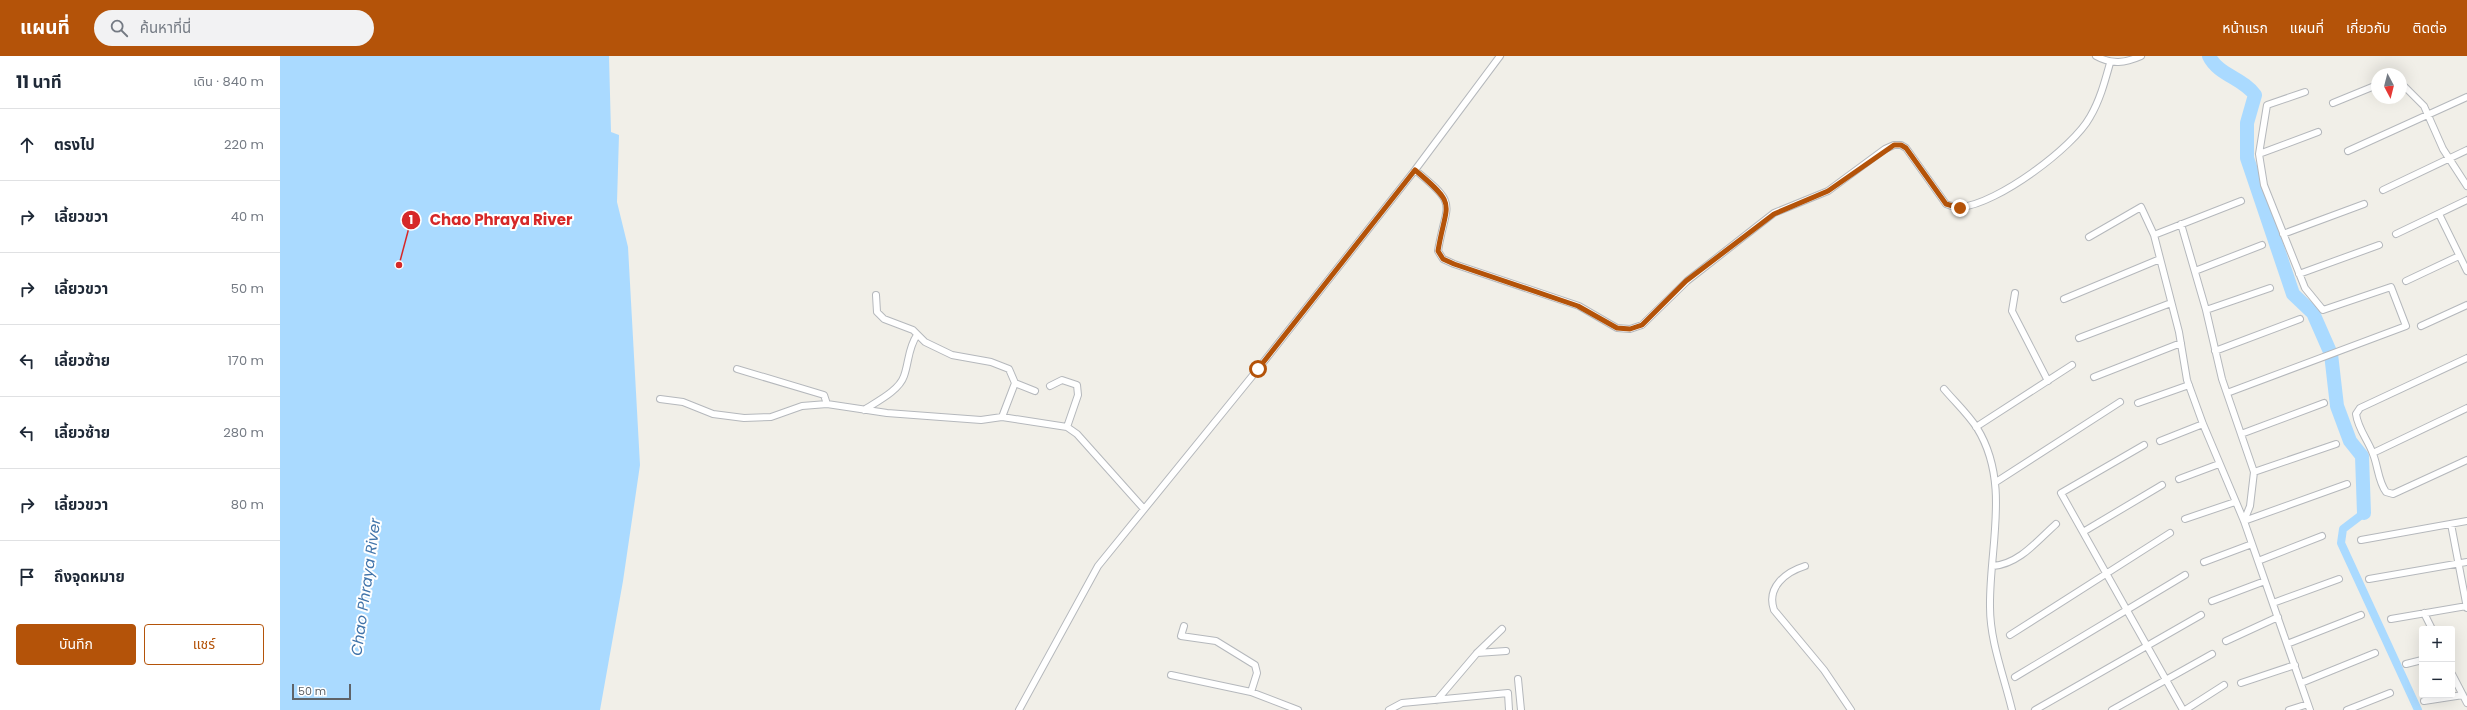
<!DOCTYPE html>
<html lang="th">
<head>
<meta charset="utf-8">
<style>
	:root { --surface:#fff; --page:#f2f2f3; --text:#1f2937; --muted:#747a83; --line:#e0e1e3; --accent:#b45309 }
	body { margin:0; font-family:Poppins,"Noto Sans Thai",sans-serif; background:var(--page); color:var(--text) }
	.controls { position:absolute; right:12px; bottom:12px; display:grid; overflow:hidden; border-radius:4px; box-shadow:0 4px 16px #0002 }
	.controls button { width:36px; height:36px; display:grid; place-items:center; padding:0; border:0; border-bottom:1px solid var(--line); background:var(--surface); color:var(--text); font:20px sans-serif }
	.compass { position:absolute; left:2091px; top:12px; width:36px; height:36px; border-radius:50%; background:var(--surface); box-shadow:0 4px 16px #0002; rotate:173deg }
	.scale { position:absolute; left:12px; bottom:10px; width:59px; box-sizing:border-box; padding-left:4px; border:2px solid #5f6368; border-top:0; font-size:11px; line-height:14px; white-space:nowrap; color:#5f6368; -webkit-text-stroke:3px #fff; paint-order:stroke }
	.stop { position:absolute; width:12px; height:12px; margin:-9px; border:3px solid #b45309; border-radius:50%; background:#fff }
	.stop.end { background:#b45309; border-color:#fff; box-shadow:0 1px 4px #0008 }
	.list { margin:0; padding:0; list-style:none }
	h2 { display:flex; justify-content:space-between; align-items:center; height:52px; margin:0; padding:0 16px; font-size:17px }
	h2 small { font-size:13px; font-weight:400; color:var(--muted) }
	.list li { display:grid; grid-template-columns:26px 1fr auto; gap:12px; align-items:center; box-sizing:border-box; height:72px; padding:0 16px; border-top:1px solid var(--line) }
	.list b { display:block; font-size:15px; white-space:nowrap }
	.list em { font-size:13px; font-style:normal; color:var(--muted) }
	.actions { display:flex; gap:8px; padding:12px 16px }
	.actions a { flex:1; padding:9px 0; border:1px solid var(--accent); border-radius:4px; text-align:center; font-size:14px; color:var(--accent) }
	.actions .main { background:var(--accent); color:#fff }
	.icon { flex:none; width:22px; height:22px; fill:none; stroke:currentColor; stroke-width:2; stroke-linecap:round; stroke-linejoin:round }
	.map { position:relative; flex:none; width:2187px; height:654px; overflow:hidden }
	header { display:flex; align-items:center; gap:24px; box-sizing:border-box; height:56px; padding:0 20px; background:var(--accent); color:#fff }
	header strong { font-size:19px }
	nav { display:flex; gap:22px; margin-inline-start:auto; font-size:14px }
	.search { width:280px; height:36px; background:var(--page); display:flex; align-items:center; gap:10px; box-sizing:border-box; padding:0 14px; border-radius:22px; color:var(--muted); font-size:15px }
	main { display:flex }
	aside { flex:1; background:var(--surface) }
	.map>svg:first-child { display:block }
	.water { fill:#aadaff }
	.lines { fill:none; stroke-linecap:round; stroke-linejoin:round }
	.canal { stroke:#aadaff; stroke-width:8 }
	.river { stroke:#aadaff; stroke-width:14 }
	.street-casing { stroke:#b5b8bc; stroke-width:8 }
	.street { stroke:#fff; stroke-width:6 }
	.route { stroke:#b45309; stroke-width:5 }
	.labels { text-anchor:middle; stroke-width:4; stroke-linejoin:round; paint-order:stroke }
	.water-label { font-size:15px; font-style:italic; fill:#4174aa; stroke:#fff }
	.leader { fill:none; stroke:#d62828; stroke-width:1.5 }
	.callout-dot { fill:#d62828; stroke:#fff; stroke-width:1.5 }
	.mark-label { font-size:12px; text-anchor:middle; font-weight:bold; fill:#fff }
	.callout-label { font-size:15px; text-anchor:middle; font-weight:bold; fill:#d62828; stroke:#fff; stroke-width:4; stroke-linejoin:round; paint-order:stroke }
</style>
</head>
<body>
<header>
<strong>แผนที่</strong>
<div class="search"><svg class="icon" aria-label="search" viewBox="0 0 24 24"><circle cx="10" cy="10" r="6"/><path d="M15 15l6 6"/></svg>ค้นหาที่นี่</div>
<nav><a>หน้าแรก</a><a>แผนที่</a><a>เกี่ยวกับ</a><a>ติดต่อ</a></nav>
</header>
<main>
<aside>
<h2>11 นาที<small>เดิน · 840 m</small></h2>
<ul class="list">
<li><svg class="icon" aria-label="ahead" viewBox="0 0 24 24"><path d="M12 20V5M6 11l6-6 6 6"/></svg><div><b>ตรงไป</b></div><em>220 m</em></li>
<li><svg class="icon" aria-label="right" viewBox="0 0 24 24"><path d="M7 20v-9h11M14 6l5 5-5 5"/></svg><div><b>เลี้ยวขวา</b></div><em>40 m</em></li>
<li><svg class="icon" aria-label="right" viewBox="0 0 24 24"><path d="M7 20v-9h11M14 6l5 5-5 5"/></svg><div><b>เลี้ยวขวา</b></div><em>50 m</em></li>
<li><svg class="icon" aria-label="left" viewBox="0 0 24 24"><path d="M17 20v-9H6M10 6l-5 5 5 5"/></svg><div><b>เลี้ยวซ้าย</b></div><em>170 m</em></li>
<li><svg class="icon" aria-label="left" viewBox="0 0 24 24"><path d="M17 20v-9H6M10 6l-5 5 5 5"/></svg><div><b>เลี้ยวซ้าย</b></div><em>280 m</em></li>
<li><svg class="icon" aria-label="right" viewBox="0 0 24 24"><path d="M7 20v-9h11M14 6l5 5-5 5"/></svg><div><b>เลี้ยวขวา</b></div><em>80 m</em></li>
<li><svg class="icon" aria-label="arrive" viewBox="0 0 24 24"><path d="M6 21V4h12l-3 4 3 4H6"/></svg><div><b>ถึงจุดหมาย</b></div></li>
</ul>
<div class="actions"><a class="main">บันทึก</a><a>แชร์</a></div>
</aside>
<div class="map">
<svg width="2187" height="654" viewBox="0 0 2187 654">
	<rect width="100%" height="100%" fill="#f1efe8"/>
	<path class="water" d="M0,0H329L331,76L339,79L337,146L348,191L360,409L343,525L320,654H0Z"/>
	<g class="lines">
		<path class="canal" d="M2084,457L2063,473L2061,487L2138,654"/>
		<path class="river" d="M1929,0C1938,19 1963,22 1975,39L1967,67V102L2013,238L2033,257L2051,298L2057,350L2070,385L2082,400L2084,457"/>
		<defs>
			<path id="street" d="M1816,0C1832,9 1845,7 1861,0
				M2121,27L2144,50L2163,93L2187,130
				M2053,47L2097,29
				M2068,95L2187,41
				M1979,98L2038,76
				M1135,114C1180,151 1166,145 1158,195L1163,203L1174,208L1299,250L1337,272L1350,273L1362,269L1407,225L1494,157L1548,135L1605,93L1614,89H1621L1626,92L1666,148C1671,150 1676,152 1681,151C1717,148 1793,92 1810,61C1820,44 1825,25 1830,7
				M2103,134L2187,94
				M2159,158L2187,215
				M1901,168L1926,254L1942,323L1974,416L1970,450L1964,465
				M2003,178L2084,148
				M2116,178L2187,144
				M1874,179L1961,145
				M1809,181L1861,151L1874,179L1899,276L1907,324L1923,368L1964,465L2030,654
				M1915,215L1982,189
				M2019,218L2099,189
				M2126,225L2179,200
				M1735,237L1732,255L1768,325
				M596,239L597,256L604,263L633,274L645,286L672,299L711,306L729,313L735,327
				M1784,243L1880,203
				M1926,254L1990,232
				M2141,270L2187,249
				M1799,282L1891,247
				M1935,295L2020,263
				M2187,302L2080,352L2076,358C2078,373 2088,384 2093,398C2098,410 2098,425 2106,436L2113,438L2187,404
				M457,313L544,339L547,348
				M1814,321L1901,287
				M770,330L782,324L797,329L798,339L787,371
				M1664,333C1675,346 1688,358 1697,372C1731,427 1709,491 1710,551C1710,586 1724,620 1732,654
				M1947,337L2126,270L2111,231L2043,254L2025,232L1984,129L1979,98L1987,49L2025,36
				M380,343L403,346L433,358L464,362L491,361L522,350L547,348L607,357L701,364L722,361L787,371L797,378L864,453
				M1858,347L1909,329
				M584,354C596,346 619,335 624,320C629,306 628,292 637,279
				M722,361L735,327L755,335
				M1696,371L1792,309
				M1961,378L2044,347
				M1880,385L1923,368
				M1864,389L1781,437L1903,654
				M2093,397L2187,352
				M1974,416L2056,388
				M1899,423L1939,408
				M1716,426L1840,346
				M1905,463L1955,446
				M1964,465L2067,428
				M2171,468L2187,552
				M1803,476L1882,429
				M2081,484L2187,465
				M1978,505L2042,480
				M1924,506L1972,488
				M1525,510C1506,516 1486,531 1494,554L1544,614L1571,654
				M1713,510C1739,508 1757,485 1776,468
				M2089,523L2187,506
				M1932,545L1985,525
				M1993,547L2059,523
				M2144,557L2152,573
				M2111,563L2187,550
				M904,570L901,580L936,585L975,609L977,617L971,636
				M1730,579L1890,477
				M1946,585L1998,561
				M2007,588L2081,559
				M1197,597L1226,595
				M2126,608L2142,604
				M2172,618L2187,647
				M891,619L971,636L1018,654
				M1735,621L1905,519
				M1238,623L1241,654
				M1961,627L2015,609
				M2021,627L2095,597
				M1157,644L1197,597L1222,573
				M2144,645L2183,639
				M739,654L818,510L978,313L1135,114L1220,0
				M1109,654L1122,647L1228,637L1229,654
				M1755,654L1921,559
				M1832,654L1932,598
				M1905,654L1944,629
				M2009,654L2028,648
				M2067,654L2110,637"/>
		</defs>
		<use href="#street" class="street-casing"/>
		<use href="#street" class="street"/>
	</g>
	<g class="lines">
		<path class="route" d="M978,313L1135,114C1179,151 1166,145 1158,195L1163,203L1174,208L1298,250L1337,272L1350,273L1362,269L1406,225L1494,158L1548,135L1614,89H1621L1626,92L1666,148L1680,152"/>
	</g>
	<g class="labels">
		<g class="water-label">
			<text transform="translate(86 531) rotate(-82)" y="5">Chao Phraya River</text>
		</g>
	</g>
	<path class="leader" d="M119 209L131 164"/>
	<g class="callout-dot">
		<circle cx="119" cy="209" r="4"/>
		<circle cx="131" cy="164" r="10"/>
	</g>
	<g class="mark-label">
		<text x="131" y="168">1</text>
	</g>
	<g class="callout-label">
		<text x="221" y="169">Chao Phraya River</text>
	</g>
</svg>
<div class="controls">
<button>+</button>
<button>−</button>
</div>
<svg class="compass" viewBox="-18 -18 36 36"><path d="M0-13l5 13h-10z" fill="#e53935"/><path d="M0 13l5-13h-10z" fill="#747a83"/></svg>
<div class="scale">50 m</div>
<div class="stop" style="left:978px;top:313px"></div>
<div class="stop end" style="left:1680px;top:152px"></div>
</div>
</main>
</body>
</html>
